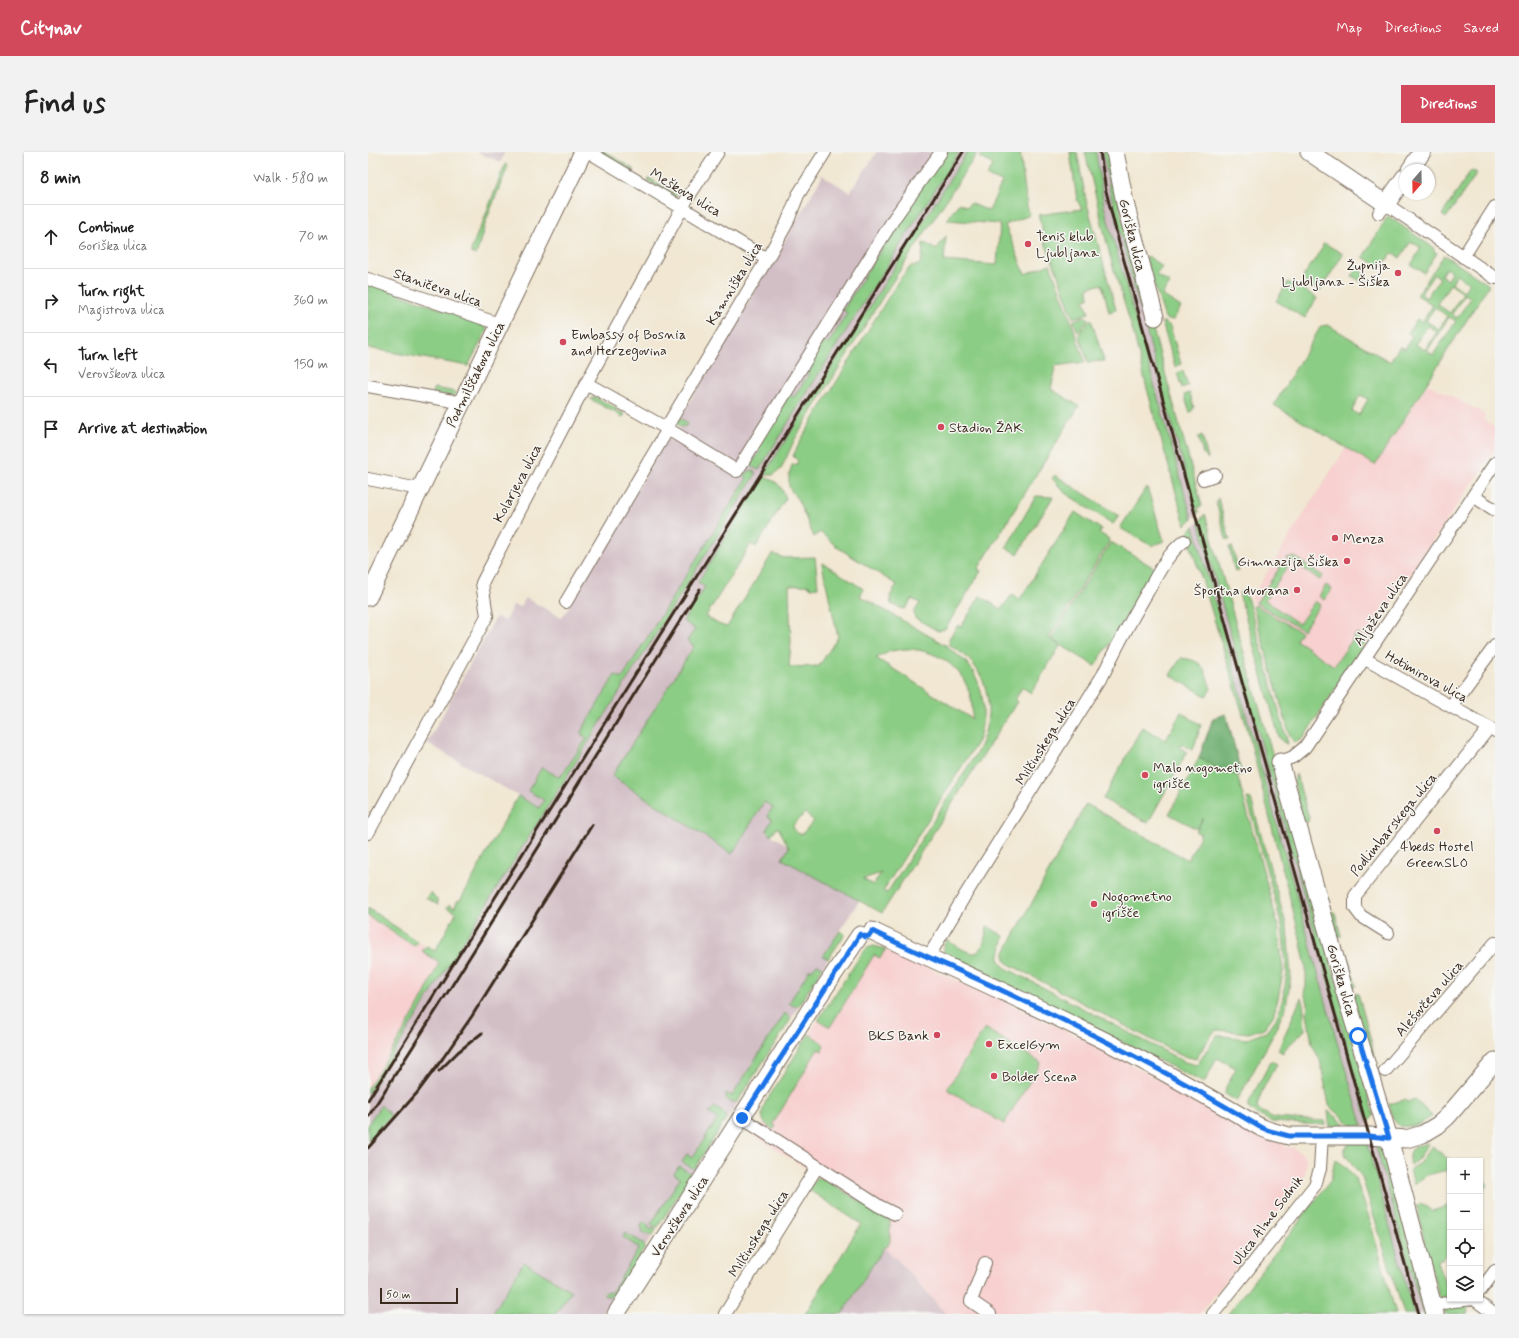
<!DOCTYPE html>
<html lang="en">
<head>
<meta charset="utf-8">
<style>
	:root { --surface:#fff; --page:#f2f2f2; --text:#222; --muted:#767676; --line:#e0e0e0; --accent:#d1495b }
	body { margin:0; font-family:Mynerve,sans-serif; background:var(--page); color:var(--text) }
	.controls { position:absolute; right:12px; bottom:12px; display:grid; overflow:hidden; border-radius:0px; box-shadow:0 1px 3px #0004 }
	.controls button { width:36px; height:36px; display:grid; place-items:center; padding:0; border:0; border-bottom:1px solid var(--line); background:var(--surface); color:var(--text); font:20px sans-serif }
	.compass { position:absolute; left:1031px; top:12px; width:36px; height:36px; border-radius:50%; background:var(--surface); box-shadow:0 1px 3px #0004; rotate:200deg }
	.scale { position:absolute; left:12px; bottom:10px; width:78px; box-sizing:border-box; padding-left:4px; border:2px solid #3b2a1e; border-top:0; font-size:11px; line-height:14px; white-space:nowrap; color:#3b2a1e; -webkit-text-stroke:3px #f6f6f2; paint-order:stroke }
	.stop { position:absolute; width:12px; height:12px; margin:-9px; border:3px solid #1a73e8; border-radius:50%; background:#fff }
	.stop.end { background:#1a73e8; border-color:#fff; box-shadow:0 1px 4px #0008 }
	.list { margin:0; padding:0; list-style:none }
	h2 { display:flex; justify-content:space-between; align-items:center; height:52px; margin:0; padding:0 16px; font-size:17px }
	h2 small { font-size:13px; font-weight:400; color:var(--muted) }
	.list li { display:grid; grid-template-columns:26px 1fr auto; gap:12px; align-items:center; box-sizing:border-box; height:64px; padding:0 16px; border-top:1px solid var(--line) }
	.list b { display:block; font-size:15px; white-space:nowrap }
	.list p { margin:0; font-size:13px; white-space:nowrap; color:var(--muted) }
	.list em { font-size:13px; font-style:normal; color:var(--muted) }
	.icon { flex:none; width:22px; height:22px; fill:none; stroke:currentColor; stroke-width:2; stroke-linecap:round; stroke-linejoin:round }
	.map { position:relative; flex:none; width:1127px; height:1162px; overflow:hidden; border-radius:0px }
	header { display:flex; align-items:center; gap:24px; box-sizing:border-box; height:56px; padding:0 20px; background:var(--accent); color:#fff }
	header strong { font-size:19px }
	nav { display:flex; gap:22px; margin-inline-start:auto; font-size:14px }
	.intro { display:flex; align-items:center; justify-content:space-between; box-sizing:border-box; height:96px; padding:0 24px }
	h1 { margin:0; font-size:28px }
	.button { padding:10px 18px; border-radius:0px; background:var(--accent); color:#fff; font-size:14px; font-weight:700 }
	main { display:flex; gap:24px; padding:0 24px }
	aside { flex:1; background:var(--surface); border-radius:0px; box-shadow:0 1px 3px #0004 }
	.map>svg:first-child { display:block }
	.built { fill:#f7d0cf }
	.industrial { fill:#d2bec5 }
	.green { fill:#8ccd85; stroke:#647c52; fill-rule:evenodd }
	.forest { fill:#71b072; stroke:#566d48 }
	.lines { fill:none; stroke-linecap:round; stroke-linejoin:round }
	.street-casing { stroke:#7b6c5d; stroke-width:14 }
	.secondary-casing { stroke:#7b6c5d; stroke-width:19 }
	.street { stroke:#fff; stroke-width:12 }
	.secondary { stroke:#fff; stroke-width:17 }
	.rail { stroke:#3b2a1e; stroke-width:3 }
	.route { stroke:#1a73e8; stroke-width:5 }
	.poi-dot { fill:#d1495b; stroke:#f6f6f2; stroke-width:1.5 }
	.labels { text-anchor:middle; stroke-width:3; stroke-linejoin:round; paint-order:stroke }
	.street-label { font-size:14px; fill:#3b2a1e; stroke:#f6f6f2 }
	.poi-label { font-size:14px; fill:#3b2a1e; stroke:#f6f6f2; text-anchor:start }
</style>
</head>
<body>
<header>
<strong>Citynav</strong>
<nav><a>Map</a><a>Directions</a><a>Saved</a></nav>
</header>
<div class="intro"><h1>Find us</h1><a class="button">Directions</a></div>
<main>
<aside>
<h2>8 min<small>Walk · 580 m</small></h2>
<ul class="list">
<li><svg class="icon" aria-label="ahead" viewBox="0 0 24 24"><path d="M12 20V5M6 11l6-6 6 6"/></svg><div><b>Continue</b><p>Goriška ulica</p></div><em>70 m</em></li>
<li><svg class="icon" aria-label="right" viewBox="0 0 24 24"><path d="M7 20v-9h11M14 6l5 5-5 5"/></svg><div><b>Turn right</b><p>Magistrova ulica</p></div><em>360 m</em></li>
<li><svg class="icon" aria-label="left" viewBox="0 0 24 24"><path d="M17 20v-9H6M10 6l-5 5 5 5"/></svg><div><b>Turn left</b><p>Verovškova ulica</p></div><em>150 m</em></li>
<li><svg class="icon" aria-label="arrive" viewBox="0 0 24 24"><path d="M6 21V4h12l-3 4 3 4H6"/></svg><div><b>Arrive at destination</b></div></li>
</ul>
</aside>
<div class="map">
<svg width="1127" height="1162" viewBox="0 0 1127 1162">
	<rect width="100%" height="100%" fill="#f6f6f2"/>
	<filter id="ink" filterUnits="userSpaceOnUse"><feTurbulence type="fractalNoise" baseFrequency=".025" numOctaves="2"/><feDisplacementMap in="SourceGraphic" scale="8" xChannelSelector="R" yChannelSelector="G"/><feConvolveMatrix kernelMatrix="1 2 1 2 8 2 1 2 1" color-interpolation-filters="sRGB"/></filter>
	<filter id="wash" filterUnits="userSpaceOnUse"><feTurbulence type="fractalNoise" baseFrequency=".012" numOctaves="4" result="noise"/><feDisplacementMap in="SourceGraphic" scale="16" xChannelSelector="R" yChannelSelector="G"/><feGaussianBlur stdDeviation="0.9" result="paint"/><feColorMatrix in="noise" values="0 0 0 0 0 0 0 0 0 0 0 0 0 0 0 0 0 1.4 0 .05"/><feComposite in="paint" operator="in"/></filter>
	<g filter="url(#wash)">
		<rect width="100%" height="100%" fill="#f1e7d2"/>
		<path class="built" d="M1060,232L1114,260L1117,264L1115,268L1127,276V297L1010,471L936,585L929,590L925,589L921,581L883,446L978,295L1007,313Z
			M0,756L73,805L54,850L0,936Z
			M510,794L622,843L692,876L743,901L889,983L901,989L916,991V995L926,996L936,1003L939,1010L936,1025L872,1111L832,1162H578L528,1106L516,1095L521,1068L387,984L396,971L399,973L407,974L405,972L450,896L454,899L456,893L453,889L441,882L495,800L502,795Z"/>
		<path class="industrial" d="M108,0H136L133,10Z
			M509,0H575L475,159L479,161L459,192L455,190L437,220L441,222L426,246L422,243L389,296L392,298L391,318L423,266L591,0H599L330,430L337,435L316,469L327,477L326,493L244,624L364,702L396,650L405,655L404,668L398,678L403,683L418,692L421,696L415,707L491,749L455,804L460,807L423,867L234,1162H0V942L388,323L387,321L379,322L373,320L372,322L379,326L254,526L247,523L231,550L219,586L193,624L190,625L171,656L59,591L128,465L137,469L145,453L152,455L158,446L194,466L299,287L304,289L312,275L309,271L310,265L312,266L454,25L452,22L482,40Z
			M728,0H735L742,39L764,127L829,362L824,367L736,54Z
			M831,370L895,593L1001,974H995L970,893L826,374Z
			M999,991H1007L1055,1162H1046Z
			M516,1095L528,1106L578,1162H474Z"/>
		<path class="green" d="M232,0H237L267,18L266,20Z
			M575,0H591L423,266L391,318L382,314L392,299L389,296L421,243L426,245L441,222L437,220L455,190L460,192L479,161L475,158Z
			M599,0H610L521,135L427,287L413,317L405,323H399L397,321Z
			M616,0H652L659,54L662,63L637,73L657,122L682,112L701,163L717,210L686,214L687,220L683,237L711,254L610,417L613,419L577,477L570,479L547,466L546,460L552,451L544,447L538,456L535,457L523,452L522,444L529,433L469,395L452,380L446,385L431,350L421,335V323L424,313H428L430,309L425,304L434,286L531,128L543,114L551,113L554,106L555,91H557L568,98L578,84L576,109L629,113L632,72L579,68L591,51L599,55L602,51L621,59L634,30L619,24L625,13L612,5Z
			M702,0H709L718,48L748,158L741,160L734,132L720,136L721,146L716,147L721,161L705,166L690,123L674,83V74L670,63L714,57L709,48Z
			M717,0H728L736,54L824,367L817,373L778,233L766,183L743,108Z
			M735,0H741L754,66L834,354L829,356L831,360L829,362L764,127L742,39Z
			M137,12L140,14L118,69L108,103L103,101V98L112,75H113Z
			M1103,18L1109,21L1078,66L1074,63Z
			M281,26L309,43L308,45L279,28Z
			M1020,64L1066,96L1065,98L1069,101L1056,121L1043,113L1053,96L1043,89L1032,106L1024,101L1013,116L995,105Z
			M956,91L975,102L952,139L936,130L935,125L955,95L954,94Z
			M1076,103L1121,133L1007,313L906,253L953,174L960,173L1022,210L1032,194L1037,197L1044,184L1040,181L1049,167L1054,170L1065,153L1049,143ZM1078,116L1084,120L1080,128L1073,123ZM1066,122L1072,126L1058,146L1053,142ZM1088,123L1101,131L1096,139L1084,131ZM1082,132L1095,141L1082,161L1069,152ZM1097,142L1103,146L1089,166L1084,162ZM1067,155L1079,164L1071,177L1058,169ZM1081,165L1088,169L1065,203L1059,199ZM1060,174L1069,180L1057,198L1047,192ZM992,243L1000,247L991,263L984,259Z
			M780,104L794,115L788,123L802,131L794,143L813,155L805,168H800L797,166L778,107Z
			M990,113C995,119 996,127 1001,134L984,124Z
			M920,130L928,135L929,134L949,146L937,166L908,149Z
			M0,131L115,172L119,178L100,214L0,196Z
			M716,164L721,167L710,180L705,169Z
			M723,167L736,209L720,210L711,184L712,180Z
			M794,170H796L802,174L813,212L807,215Z
			M815,219L820,234L814,236L809,221Z
			M66,236L88,240L87,244L65,242Z
			M822,241L826,256L822,261L816,243Z
			M227,245L248,256L247,258L257,262L255,265L222,247Z
			M310,265L320,271L318,274L313,275L309,272Z
			M834,283L840,307L835,302L830,285Z
			M382,318L386,319L388,322L0,942V936C26,895 53,855 71,810L55,800V797L59,794L67,799L88,761L79,756L81,753L86,756L90,748L92,749L150,644L171,656L176,648L160,639L174,615L190,625L193,624L219,586L214,583L213,580L247,523L254,526L379,326L372,322L373,320L379,322Z
			M687,323L751,364L745,372L697,341L684,326Z
			M395,325C410,329 412,333 418,346L388,395L383,392L338,464L350,472L359,475L404,402H406L416,406L447,405L450,435L443,436L440,433L421,434L423,490L421,515L451,514L470,485L454,413L455,411L494,436L495,438L492,444L579,494C584,500 592,504 598,510C617,532 619,563 610,589L515,739L519,741L608,602C626,570 626,527 595,502C591,499 585,496 580,492L582,490L580,488L590,473L593,475L612,444L633,457L644,443L652,447L707,360L733,377L731,381L740,386L741,390L681,486L692,494L663,541L654,535L647,548L649,550L514,761L414,707L421,696L410,675L403,683L398,678L404,668L399,664L405,655L396,650L364,702L244,624L326,494L319,489L327,477L315,469L337,435L330,430ZM535,497C576,496 608,525 604,567L508,506L523,499ZM437,661L446,669L434,682C428,682 426,679 425,673ZM513,721L505,733L495,727Z
			M779,335L796,389L784,394L752,376Z
			M668,344L685,345L650,402L638,396Z
			M850,346L862,388L858,387L848,350Z
			M837,362C893,563 950,763 1006,964L1000,970L831,370Z
			M826,374L970,893L995,974L983,973L961,953L952,908L944,892L939,861L940,851L936,841L938,834V815L931,782L879,576L835,430L819,383L820,380Z
			M743,390L788,417L727,514L683,487Z
			M864,394L871,419L867,420L861,395Z
			M922,405H927L955,424L952,428L924,409L923,410L918,406Z
			M916,409L921,413L897,448L931,472L947,449L952,453L935,478L888,451Z
			M958,433L964,437L956,448L951,444Z
			M877,438L919,588L920,592L915,590L911,585L871,441Z
			M887,453L933,480L928,488L966,514L989,481L999,488L936,585L929,590L925,589L921,581L885,455Z
			M813,506C837,509 836,516 843,537L838,544L802,523Z
			M813,560L833,573L825,598L813,592L811,595L819,600L780,671L735,647L774,575L798,588Z
			M831,606L859,621L869,622L910,773L915,820L910,847L905,864L896,876L881,881L849,878L845,881L828,907L812,903L641,812L637,808V800L718,652L820,708L833,682L828,680L835,666L829,677L801,662Z
			M928,622L941,666L940,670L936,671L926,631Z
			M879,646L883,647L919,776L923,824L918,855L903,887L869,949L857,942L858,935L868,916L849,906L836,931L577,801C574,796 576,792 579,788C605,804 614,811 619,774L636,784L631,807L636,815L817,910L829,913L849,883L879,887L898,880L908,867L914,851L919,822L914,774Z
			M956,734L963,759L967,761L973,784L967,785L954,735Z
			M63,740L69,748L70,753L58,746Z
			M0,756L50,790L46,794L0,764Z
			M472,779L477,782L460,807L455,804Z
			M506,794L518,797L512,806L506,803L462,875L450,868L495,800L499,796Z
			M975,801H979L988,834L982,836L973,802Z
			M449,812L455,815L430,854H426L421,851L442,817L444,818Z
			M990,841L1004,892L1007,915L984,843Z
			M933,846C937,855 936,868 937,878L917,897L915,901L910,898Z
			M417,861L423,867L369,950H362L358,946V941L364,944Z
			M617,876L673,911L636,972L579,937Z
			M441,882L452,889L456,893L454,899L450,897L405,972L408,974L405,978C393,970 392,964 397,951Z
			M903,909L909,912C902,924 890,943 889,957L906,966L957,969V973L904,970L889,962L880,956L882,948Z
			M1046,947L1064,964C1054,972 1044,976 1031,974L1025,967L1021,952L1036,948L1040,950Z
			M13,953L23,964L0,989V972Z
			M346,955L356,961L358,967L326,1017L314,1010L319,1002L325,1005L349,967L341,961Z
			M960,958L978,973L962,974L961,969Z
			M981,991H999L1046,1162H1036L994,1025L976,1001V996L979,995Z
			M1007,991L1012,993L1015,996L1061,1162H1055Z
			M1061,991L1050,1007L1042,1014C1038,995 1045,995 1061,991Z
			M1064,994L1083,1009H1082V1032L1079,1018L1059,1023L1046,1032L1042,1018L1050,1012Z
			M967,1007L977,1014L986,1024L991,1036L1000,1062L1028,1162H860L963,1028Z
			M311,1014L324,1022L289,1076L283,1072L312,1026L306,1022Z
			M1113,1025L1120,1033L1112,1043V1026Z
			M451,1026L456,1027L522,1068V1089L520,1094L516,1095L474,1162H437L493,1072L441,1038L448,1027Z
			M1053,1051L1064,1059L1082,1053V1096L1074,1107H1071L1069,1111L1081,1140L1078,1145L1072,1147L1059,1101L1049,1054Z
			M275,1070L281,1074L280,1076L283,1078L284,1076L288,1078L284,1084L275,1081L273,1074Z
			M257,1081L275,1091L277,1096L246,1144H238L235,1142L237,1140H244L271,1096L255,1085Z
			M156,1110L203,1139L188,1162H127L125,1161Z
			M1095,1152L1100,1157L1099,1162H1077L1076,1156Z"/>
		<path class="forest" d="M858,562L874,623L859,621L831,606L845,566Z"/>
	</g>
	<g filter="url(#ink)">
		<g class="lines">
			<defs>
				<path id="street" d="M221,0L399,107
					M1011,61L1018,52L1127,126
					M1095,105L1127,55
					M0,127L131,172
					M218,231L298,276L369,319L527,65L573,0
					M0,234L85,249L93,252
					M298,276L399,107L419,71L430,43L457,0
					M0,327L51,337
					M835,327L847,323
					M1105,344L1127,358
					M198,450L300,277
					M997,507L1127,579
					M1083,554L1127,494
					M912,610L925,605L937,595L1127,311
					M0,681L119,464L114,431L214,239L319,47L350,0
					M1020,781L993,764L987,756V744L1121,576
					M561,804L596,745L735,523C748,496 762,470 777,444C789,424 798,403 816,389
					M1017,919L1127,791
					M374,966L511,1054L527,1062
					M617,1111L603,1149L622,1162
					M1112,1139L1127,1119
					M1065,1154L1086,1149L1106,1147L1126,1162
					M357,1162L449,1015
					M845,1162L947,1033L952,1017L954,983"/>
				<path id="secondary" d="M747,0L757,51L787,165
					M941,0L1018,52L1037,25
					M1042,18L1054,0
					M0,445L215,0
					M912,610L977,841L1021,986L1067,1162
					M504,779C574,812 645,843 715,878C775,907 834,941 892,975L902,979L921,984H1001L1038,987L1055,982L1070,973L1079,965L1127,909
					M248,1162L443,856L492,783"/>
			</defs>
			<use href="#street" class="street-casing"/>
			<use href="#secondary" class="secondary-casing"/>
			<use href="#street" class="street"/>
			<use href="#secondary" class="secondary"/>
			<path class="rail" d="M732,0L738,39L750,87L1051,1162
				M71,919L90,900L114,881
				M0,948L595,0
				M0,965L83,835L332,437
				M0,996L49,941L75,906L104,864L224,673"/>
		</g>
	</g>
	<g class="lines" filter="url(#ink)">
		<path class="route" d="M374,966L486,792L492,782L498,785L502,783L504,779C547,800 591,818 633,838C722,880 809,925 892,975L902,979L921,984H1001L1021,986L990,884"/>
	</g>
	<g class="poi-dot">
		<circle cx="660" cy="92" r="4"/>
		<circle cx="1030" cy="121" r="4"/>
		<circle cx="195" cy="190" r="4"/>
		<circle cx="573" cy="275" r="4"/>
		<circle cx="967" cy="386" r="4"/>
		<circle cx="979" cy="409" r="4"/>
		<circle cx="929" cy="438" r="4"/>
		<circle cx="777" cy="623" r="4"/>
		<circle cx="1069" cy="679" r="4"/>
		<circle cx="726" cy="752" r="4"/>
		<circle cx="569" cy="883" r="4"/>
		<circle cx="621" cy="892" r="4"/>
		<circle cx="626" cy="924" r="4"/>
	</g>
	<g class="labels">
		<g class="street-label">
			<text transform="translate(318 40) rotate(31)" y="5">Meškova ulica</text>
			<text transform="translate(765 83) rotate(76)" y="5">Goriška ulica</text>
			<text transform="translate(366 131) rotate(-59)" y="5">Kamniška ulica</text>
			<text transform="translate(70 135) rotate(19)" y="5">Staničeva ulica</text>
			<text transform="translate(107 222) rotate(-64)" y="5">Podmilščakova ulica</text>
			<text transform="translate(149 331) rotate(-62)" y="5">Kolarjeva ulica</text>
			<text transform="translate(1012 457) rotate(-56)" y="5">Aljaževa ulica</text>
			<text transform="translate(1059 524) rotate(29)" y="5">Hotimirova ulica</text>
			<text transform="translate(677 589) rotate(-58)" y="5">Milčinskega ulica</text>
			<text transform="translate(1025 672) rotate(-51)" y="5">Podlimbarskega ulica</text>
			<text transform="translate(974 828) rotate(74)" y="5">Goriška ulica</text>
			<text transform="translate(1061 846) rotate(-49)" y="5">Alešovčeva ulica</text>
			<text transform="translate(311 1064) rotate(-57)" y="5">Verovškova ulica</text>
			<text transform="translate(899 1068) rotate(-53)" y="5">Ulica Alme Sodnik</text>
			<text transform="translate(390 1081) rotate(-58)" y="5">Milčinskega ulica</text>
		</g>
		<g class="poi-label">
			<text x="668" y="89">Tenis klub<tspan x="668" dy="16">Ljubljana</tspan></text>
			<text x="1022" y="118" text-anchor="end">Župnija<tspan x="1022" dy="16">Ljubljana - Šiška</tspan></text>
			<text x="203" y="187">Embassy of Bosnia<tspan x="203" dy="16">and Herzegovina</tspan></text>
			<text x="581" y="280">Stadion ŽAK</text>
			<text x="975" y="391">Menza</text>
			<text x="971" y="414" text-anchor="end">Gimnazija Šiška</text>
			<text x="921" y="443" text-anchor="end">Športna dvorana</text>
			<text x="785" y="620">Malo nogometno<tspan x="785" dy="16">igrišče</tspan></text>
			<text x="1069" y="699" text-anchor="middle">4beds Hostel<tspan x="1069" dy="16">GreenSLO</tspan></text>
			<text x="734" y="749">Nogometno<tspan x="734" dy="16">igrišče</tspan></text>
			<text x="561" y="888" text-anchor="end">BKS Bank</text>
			<text x="629" y="897">ExcelGym</text>
			<text x="634" y="929">Bolder Scena</text>
		</g>
	</g>
</svg>
<div class="controls">
<button>+</button>
<button>−</button>
<button><svg class="icon" aria-label="locate" viewBox="0 0 24 24"><circle cx="12" cy="12" r="6"/><path d="M12 2v4M12 18v4M2 12h4M18 12h4"/></svg></button>
<button><svg class="icon" aria-label="layers" viewBox="0 0 24 24"><path d="M12 4l9 5-9 5-9-5zM3 14l9 5 9-5"/></svg></button>
</div>
<svg class="compass" viewBox="-18 -18 36 36"><path d="M0-13l5 13h-10z" fill="#e53935"/><path d="M0 13l5-13h-10z" fill="#767676"/></svg>
<div class="scale">50 m</div>
<div class="stop" style="left:990px;top:884px"></div>
<div class="stop end" style="left:374px;top:966px"></div>
</div>
</main>
</body>
</html>
